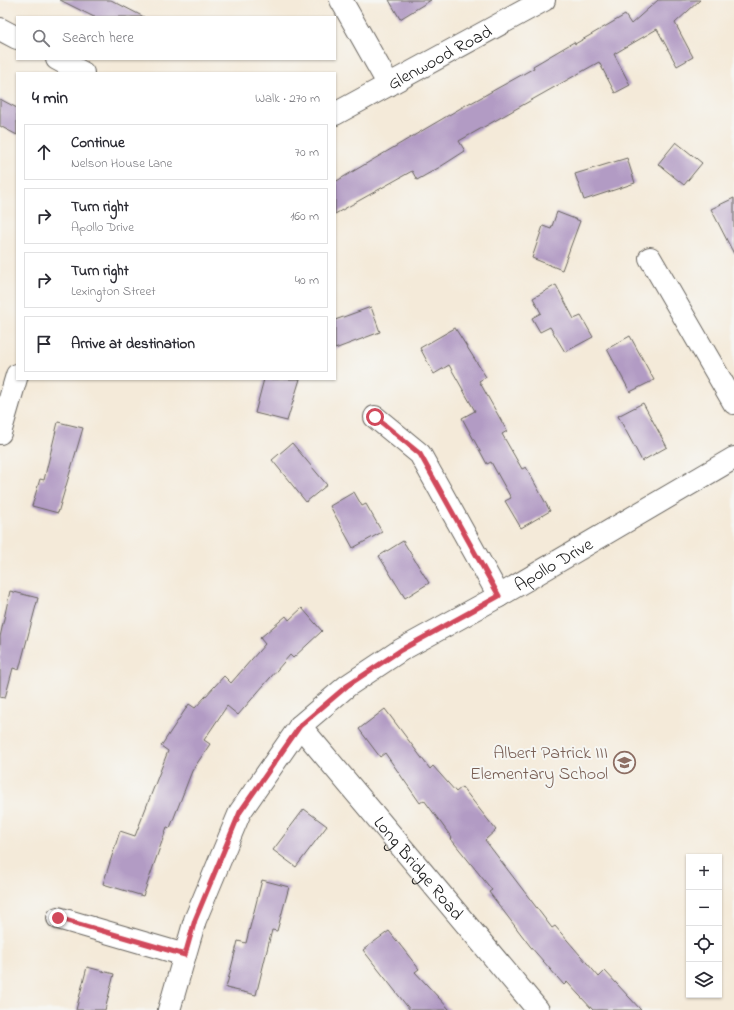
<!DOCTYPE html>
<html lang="en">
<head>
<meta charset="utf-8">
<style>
	:root { --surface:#fff; --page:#f2f2f3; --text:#2b2b33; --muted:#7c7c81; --line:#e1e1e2 }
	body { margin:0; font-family:"Indie Flower",sans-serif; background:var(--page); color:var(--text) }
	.controls { position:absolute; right:12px; bottom:12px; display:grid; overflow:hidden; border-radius:0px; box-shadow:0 1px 3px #0004 }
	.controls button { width:36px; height:36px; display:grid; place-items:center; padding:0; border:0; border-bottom:1px solid var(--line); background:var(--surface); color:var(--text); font:20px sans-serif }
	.stop { position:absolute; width:12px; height:12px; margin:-9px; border:3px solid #d1495b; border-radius:50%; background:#fff }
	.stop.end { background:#d1495b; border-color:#fff; box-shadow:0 1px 4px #0008 }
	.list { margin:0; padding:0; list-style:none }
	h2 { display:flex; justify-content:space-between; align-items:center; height:52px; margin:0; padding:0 16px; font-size:17px }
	h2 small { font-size:13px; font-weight:400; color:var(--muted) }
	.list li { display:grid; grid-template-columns:26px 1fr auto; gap:12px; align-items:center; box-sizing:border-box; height:56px; margin:0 8px 8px; padding:0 8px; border:1px solid var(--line); border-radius:0px }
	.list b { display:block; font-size:15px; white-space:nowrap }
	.list p { margin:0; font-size:13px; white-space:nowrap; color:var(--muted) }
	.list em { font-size:13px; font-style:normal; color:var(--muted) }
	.icon { flex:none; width:22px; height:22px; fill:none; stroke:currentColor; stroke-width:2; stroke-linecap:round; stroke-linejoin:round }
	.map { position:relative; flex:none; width:734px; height:1010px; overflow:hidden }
	.search { position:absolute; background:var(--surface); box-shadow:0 1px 3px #0004; left:16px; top:16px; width:320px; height:44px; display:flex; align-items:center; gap:10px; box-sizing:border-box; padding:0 14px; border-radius:0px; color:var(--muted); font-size:15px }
	.panel { position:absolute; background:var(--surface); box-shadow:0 1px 3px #0004; left:16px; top:72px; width:320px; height:308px; border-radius:0px }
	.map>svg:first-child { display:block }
	.building { fill:#b29bc4 }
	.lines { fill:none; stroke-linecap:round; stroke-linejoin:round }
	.minor-casing { stroke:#68645e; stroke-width:24 }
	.minor { stroke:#fff; stroke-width:22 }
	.route { stroke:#d1495b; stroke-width:5 }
	.labels { text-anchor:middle; stroke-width:4; stroke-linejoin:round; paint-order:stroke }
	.street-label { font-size:18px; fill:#1c1c1c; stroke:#f6f6f2 }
	.education-label { font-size:18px; fill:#785e54; stroke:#f6f6f2; text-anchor:end }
</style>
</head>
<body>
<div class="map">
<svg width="734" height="1010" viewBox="0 0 734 1010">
	<rect width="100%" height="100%" fill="#f6f6f2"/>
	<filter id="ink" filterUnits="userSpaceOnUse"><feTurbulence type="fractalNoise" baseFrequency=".025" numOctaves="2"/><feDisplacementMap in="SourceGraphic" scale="8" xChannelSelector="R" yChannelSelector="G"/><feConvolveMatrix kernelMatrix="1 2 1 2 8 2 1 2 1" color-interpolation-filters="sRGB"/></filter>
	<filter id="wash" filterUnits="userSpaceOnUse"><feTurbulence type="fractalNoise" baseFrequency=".012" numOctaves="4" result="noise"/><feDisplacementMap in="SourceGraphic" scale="16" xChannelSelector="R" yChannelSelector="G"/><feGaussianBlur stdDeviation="0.9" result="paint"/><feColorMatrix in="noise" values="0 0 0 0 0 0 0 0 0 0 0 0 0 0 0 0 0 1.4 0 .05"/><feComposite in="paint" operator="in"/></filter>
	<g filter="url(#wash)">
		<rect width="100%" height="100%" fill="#f4ead9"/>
		<g id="blocks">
			<path class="building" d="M60,0H111L144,17H94Z
				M389,0H431L400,19Z
				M658,0H700L675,23L693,57L677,66L657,29L614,54L630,85L615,93L599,62L459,141L465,151L440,167L417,180L412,171L335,214V182L471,102V103L534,68L533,66L574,42L575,44L625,15L631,24Z
				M0,99L17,108V135L0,126Z
				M676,142L702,163L684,185L658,164Z
				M627,158L635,183L584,200L575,174Z
				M734,198V254L711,209Z
				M557,212L580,221L562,270L532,258L543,226L551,229Z
				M556,285L574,319L581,316L593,337L565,352L550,327L540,332L532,318L541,313L533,298Z
				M371,307L380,332L335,349V320Z
				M455,328L486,377L479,381L507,431L502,434L522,469L526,467L550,511L521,528L505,501L511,498L491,462L487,464L462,418L475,411L449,365L434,374L420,348Z
				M630,336L654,380L630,392L607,349Z
				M264,379H300L287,421L255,413Z
				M643,403L667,447L642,461L618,416Z
				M58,422L83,428L58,513L32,506L40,479L44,480Z
				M292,443L327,485L306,502L272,460Z
				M354,492L362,506L366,504L382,532L353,548L330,506Z
				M403,541L429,583L405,598L379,556Z
				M10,591L38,598L19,670L13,668L5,698L0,697V637Z
				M302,608L322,631L293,658L290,655L238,715L227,706L204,740L210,744L192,771L170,828L167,827L143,896L103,884L120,831L135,836L168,751L161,746L189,704L195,708L224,676L231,683L265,644L260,638L286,616L289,620Z
				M385,709L430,769L433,766L456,792L462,787L496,830L485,840L552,928L555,926L599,977L605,971L641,1010H593L567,982L564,985L530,946L489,892L492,890L451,839L452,838L424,800L420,803L385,753L380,757L359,729Z
				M304,809L327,826L296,867L273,850Z
				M262,880L289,887L277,931L272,930L256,995L226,988L238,941L246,943Z
				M389,931L419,969L415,972L450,1010H410L363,950Z
				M87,967L114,974L105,1010H76Z"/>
		</g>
	</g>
	<g filter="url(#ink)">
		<use href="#blocks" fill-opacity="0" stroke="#68645e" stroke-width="1"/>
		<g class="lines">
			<defs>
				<g id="minor">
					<path d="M341,0L389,85"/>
					<path d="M0,29L17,38"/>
					<path d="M57,59L83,73"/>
					<path id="s1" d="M335,114L544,0"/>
					<path d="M650,258L734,403"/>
					<path d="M375,417L420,454L499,596"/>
					<path d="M0,433L17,375"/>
					<path id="s2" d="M300,726L538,1010"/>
					<path d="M58,918L185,955"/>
					<path id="s3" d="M169,1010L195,920L240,812L300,726L347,686L401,650L499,596L734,458"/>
				</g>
			</defs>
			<use href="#minor" class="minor-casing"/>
			<use href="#minor" class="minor"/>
		</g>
	</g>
	<g class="lines" filter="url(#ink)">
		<path class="route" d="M58,918L185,955L195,920L240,812L300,726L347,686L401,650L499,596L420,454L375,417"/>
	</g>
	<defs>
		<symbol id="school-ring" viewBox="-11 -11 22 22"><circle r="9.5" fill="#f6f6f2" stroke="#8d6e63" stroke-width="1.5"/><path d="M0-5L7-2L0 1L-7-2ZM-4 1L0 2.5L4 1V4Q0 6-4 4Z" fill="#8d6e63"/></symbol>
	</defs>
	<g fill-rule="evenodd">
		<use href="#school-ring" x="612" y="750" width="25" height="25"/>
	</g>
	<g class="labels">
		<g class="street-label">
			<text dy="6" stroke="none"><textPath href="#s1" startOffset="119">Glenwood Road</textPath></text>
			<text dy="6" stroke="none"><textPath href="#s3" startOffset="617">Apollo Drive</textPath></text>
			<text dy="6" stroke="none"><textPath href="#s2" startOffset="185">Long Bridge Road</textPath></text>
		</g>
		<g class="education-label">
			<text x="608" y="758">Albert Patrick III<tspan x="608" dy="21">Elementary School</tspan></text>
		</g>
	</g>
</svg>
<div class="controls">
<button>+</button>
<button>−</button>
<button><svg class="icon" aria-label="locate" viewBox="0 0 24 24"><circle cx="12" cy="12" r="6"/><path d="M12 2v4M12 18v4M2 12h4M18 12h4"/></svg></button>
<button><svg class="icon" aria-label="layers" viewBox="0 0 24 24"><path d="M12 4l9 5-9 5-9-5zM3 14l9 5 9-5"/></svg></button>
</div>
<div class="stop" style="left:375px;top:417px"></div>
<div class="stop end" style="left:58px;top:918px"></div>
<div class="search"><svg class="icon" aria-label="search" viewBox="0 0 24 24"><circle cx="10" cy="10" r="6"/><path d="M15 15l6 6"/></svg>Search here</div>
<section class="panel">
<h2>4 min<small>Walk · 270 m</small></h2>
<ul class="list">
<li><svg class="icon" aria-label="ahead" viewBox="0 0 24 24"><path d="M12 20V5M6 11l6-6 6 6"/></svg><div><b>Continue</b><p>Nelson House Lane</p></div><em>70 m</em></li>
<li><svg class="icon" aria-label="right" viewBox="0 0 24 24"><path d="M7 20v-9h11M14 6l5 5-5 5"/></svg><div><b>Turn right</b><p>Apollo Drive</p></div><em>160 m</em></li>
<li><svg class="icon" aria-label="right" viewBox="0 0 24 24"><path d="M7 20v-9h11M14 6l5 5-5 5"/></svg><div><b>Turn right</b><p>Lexington Street</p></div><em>40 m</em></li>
<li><svg class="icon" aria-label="arrive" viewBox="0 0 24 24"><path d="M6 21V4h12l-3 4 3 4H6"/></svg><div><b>Arrive at destination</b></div></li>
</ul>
</section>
</div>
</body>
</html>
